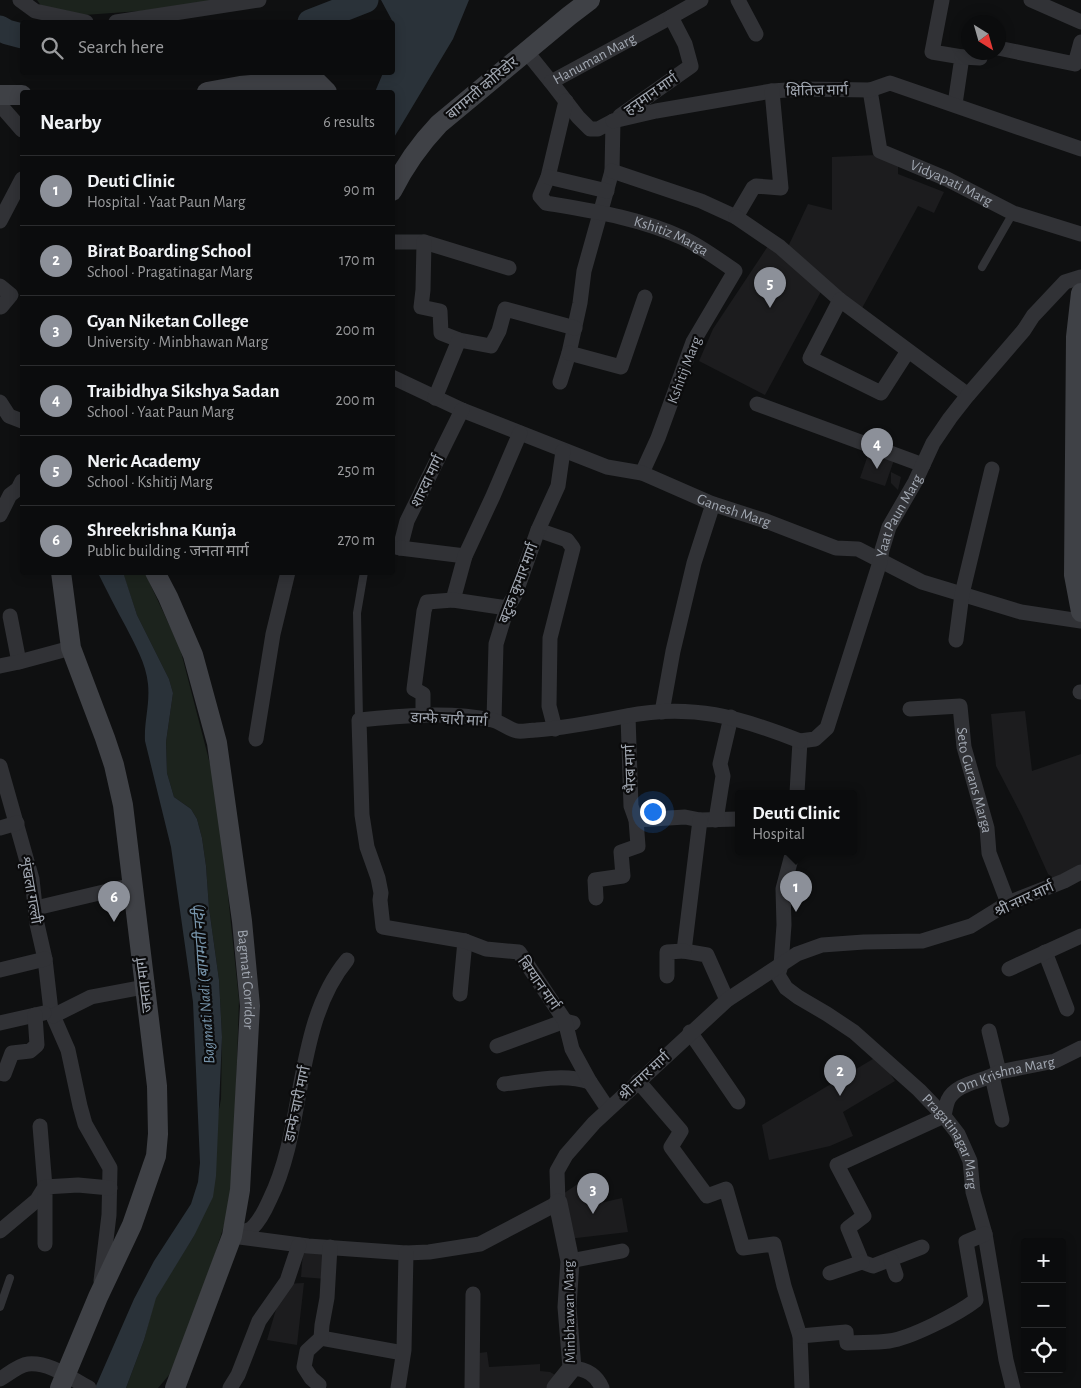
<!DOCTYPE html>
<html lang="en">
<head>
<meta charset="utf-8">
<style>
	:root { --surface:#0b0c0d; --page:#141516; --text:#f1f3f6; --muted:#9a9b9d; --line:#2b2c2e; --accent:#8c9099 }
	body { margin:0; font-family:"Alegreya Sans","Noto Sans Devanagari",sans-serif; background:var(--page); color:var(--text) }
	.controls { position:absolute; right:15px; bottom:15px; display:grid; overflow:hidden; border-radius:5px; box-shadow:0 2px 12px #0003 }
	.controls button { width:45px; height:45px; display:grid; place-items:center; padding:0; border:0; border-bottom:1px solid var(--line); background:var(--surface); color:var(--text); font:25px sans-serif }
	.compass { position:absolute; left:961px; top:15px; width:45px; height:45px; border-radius:50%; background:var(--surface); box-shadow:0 2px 12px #0003; rotate:143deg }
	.you { position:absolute; left:652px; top:811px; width:18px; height:18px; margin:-12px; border:4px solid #fff; border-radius:50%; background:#1a73e8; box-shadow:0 0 0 8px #1a73e833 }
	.badge { display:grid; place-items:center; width:32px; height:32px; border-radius:50%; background:var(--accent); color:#fff; font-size:16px; font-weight:700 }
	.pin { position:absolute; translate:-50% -41px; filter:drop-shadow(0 1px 2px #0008) }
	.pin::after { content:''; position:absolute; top:26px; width:18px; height:15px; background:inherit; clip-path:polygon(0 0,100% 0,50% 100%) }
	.popup { position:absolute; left:735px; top:790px; width:122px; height:65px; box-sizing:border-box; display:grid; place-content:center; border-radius:5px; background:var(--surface); filter:drop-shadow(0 1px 4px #0005); font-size:16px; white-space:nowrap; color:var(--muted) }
	.popup b { font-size:19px; color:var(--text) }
	.popup::after { content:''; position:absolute; left:50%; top:100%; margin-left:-10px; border:10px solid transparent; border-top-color:var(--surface) }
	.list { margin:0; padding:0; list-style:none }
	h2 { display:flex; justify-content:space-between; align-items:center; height:65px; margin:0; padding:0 20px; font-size:21px }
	h2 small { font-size:16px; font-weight:400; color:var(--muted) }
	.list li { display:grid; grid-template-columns:32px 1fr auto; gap:15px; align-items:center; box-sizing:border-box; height:70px; padding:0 20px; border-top:1px solid var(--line) }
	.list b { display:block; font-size:19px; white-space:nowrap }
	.list p { margin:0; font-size:16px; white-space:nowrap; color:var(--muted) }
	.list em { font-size:16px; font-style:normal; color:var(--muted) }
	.icon { flex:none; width:28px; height:28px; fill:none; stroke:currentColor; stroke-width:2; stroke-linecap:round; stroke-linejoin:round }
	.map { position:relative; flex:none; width:1081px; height:1388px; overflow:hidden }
	.search { position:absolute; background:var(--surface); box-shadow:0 2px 12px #0003; left:20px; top:20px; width:375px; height:55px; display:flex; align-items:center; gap:12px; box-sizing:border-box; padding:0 18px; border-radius:5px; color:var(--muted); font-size:19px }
	.panel { position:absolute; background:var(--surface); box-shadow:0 2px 12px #0003; left:20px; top:90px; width:375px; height:485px; border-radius:5px }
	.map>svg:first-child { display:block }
	.built { fill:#1c1c1e }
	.green { fill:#1c231d }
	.water { fill:#2a3239 }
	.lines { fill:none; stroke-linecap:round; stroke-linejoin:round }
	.river { stroke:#2a3239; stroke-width:25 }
	.service { stroke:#313236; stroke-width:8 }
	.minor { stroke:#313236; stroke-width:15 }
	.tertiary { stroke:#313236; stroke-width:19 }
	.secondary { stroke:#3f4146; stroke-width:20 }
	.labels { text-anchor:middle; stroke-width:4.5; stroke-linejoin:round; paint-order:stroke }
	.street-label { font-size:15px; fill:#a1a7b1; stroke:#0b0b0c }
	.water-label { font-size:16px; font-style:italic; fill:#7896ad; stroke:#0b0b0c }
</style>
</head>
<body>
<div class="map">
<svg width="1081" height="1388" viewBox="0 0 1081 1388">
	<rect width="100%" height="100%" fill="#0f1011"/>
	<path class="built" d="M898,154V174L944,192L934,213L918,206L861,310L787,249L808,204L832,210V157Z
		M770,243L824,286L765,395L699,361L713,329Z
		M869,452L894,460L885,486L860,478Z
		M891,472L901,477L898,490L891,483Z
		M1025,711L1032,771L1081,754V867L1056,880L1048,874L1022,816L996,766L991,714Z
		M878,1056L895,1081L843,1112L853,1136L830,1146L769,1160L762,1125Z
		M582,1181L596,1204L622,1198L628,1232L568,1239L557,1198Z
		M303,1251L328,1253L326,1279L301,1277Z
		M304,1283L297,1345L267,1340L277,1306L281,1284Z
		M487,1352L489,1367L540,1364V1371L550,1372L559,1377L553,1388H476L479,1353Z"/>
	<path class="green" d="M37,0H220L141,11L84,15L42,7Z
		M123,573H145L180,648L217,791L239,1000L233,1184L227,1216L215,1254L183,1343L169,1375L158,1388H126L144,1340L155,1298L194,1236L221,1099L222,1037L219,980L209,908L206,866L202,838L197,819L191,809L174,797L167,773L166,742L173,693L169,679L137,615Z"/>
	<path class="water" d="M381,0H469L453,39L393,139L392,92H375L383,73L392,72V40L395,26Z
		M123,572L137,615L169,679L173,693L166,742L167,773L174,797L191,809L197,819L202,838L206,866L209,908L219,980L222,1037L216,1176L213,1197L194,1236L156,1298L144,1340L126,1388H95L134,1299L154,1261L191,1204L198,1182L200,1163L193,1002L171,847L145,741C144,721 150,705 148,684C146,663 135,645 126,627C116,609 107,591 98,573Z"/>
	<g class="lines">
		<path class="river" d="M310,22L366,0
			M0,28L7,32L22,36"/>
		<path class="service" d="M982,267L1013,213
			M359,720L357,613L364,572
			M0,1307L10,1278"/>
		<g class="minor">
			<path d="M20,0L35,11L86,22"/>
			<path d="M738,0L756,34"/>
			<path d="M942,0L932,52L962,57L955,104"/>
			<path d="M1031,0L1081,22"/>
			<path d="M116,22L259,0"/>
			<path d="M998,48L1075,64L1081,42"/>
			<path id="s1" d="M526,51L551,82L671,17"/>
			<path d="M962,57L980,58L981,52"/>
			<path d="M551,82L578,117L590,129H598L613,121L612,171L584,271L580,303L569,353L560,382"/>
			<path id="s2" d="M870,90L880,151L947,179L1013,213L1081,234"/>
			<path id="s3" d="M566,101L548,177L540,196L546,203C593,211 640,218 683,238C702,247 719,260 735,271L693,342L658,438L642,473"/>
			<path d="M0,105L22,130"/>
			<path d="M620,116L691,66L685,44L671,17L701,0"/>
			<path d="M613,121L656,111L772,91L802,89L870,90L890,83L1081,149"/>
			<path d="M612,171L701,201L736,217L753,188L756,186L781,188L772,91"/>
			<path d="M548,177L607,191"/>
			<path d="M736,217L780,247L840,300"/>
			<path d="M0,221L22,179"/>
			<path d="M392,242H424L509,268"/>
			<path d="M424,242L423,290L421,307L440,311L441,333L459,340L491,346L499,331L505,309L575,328"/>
			<path d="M0,286L11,295L1,307"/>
			<path d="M908,351L881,393L810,358L840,300L968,395"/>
			<path d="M569,353L621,367L645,297"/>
			<path id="s4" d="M392,377L462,410L607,467L642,473L713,504L766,521L836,548L858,549L922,582L1021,612L1081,621"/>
			<path d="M435,398L459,340"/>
			<path d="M0,402L9,416L22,421"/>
			<path d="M757,404L923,465"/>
			<path d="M0,515L10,495L18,489L22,481"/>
			<path d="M538,530L567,540L573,548L550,638L549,706L555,729"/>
			<path d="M392,546L400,548L407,521L462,410"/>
			<path d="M400,548L465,556"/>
			<path d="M453,600L465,556L493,496L520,433"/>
			<path d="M10,616L19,662"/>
			<path d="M956,640L962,594L992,469"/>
			<path d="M0,666L19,662L71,648"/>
			<path d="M1080,692H1081"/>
			<path id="s5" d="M910,709L960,706L964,747L987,828L989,853L1008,903"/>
			<path d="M662,712L673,651L694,563L713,504"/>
			<path d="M423,715V694L414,689L424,611L427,602L453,600L507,608"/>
			<path d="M494,720L496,644L507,608L515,595L538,530L558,486L563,451"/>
			<path d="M256,739L273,634L288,572"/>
			<path d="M0,766L32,879L37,924L45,959L51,1011L68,1050L80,1106L85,1124L110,1168L109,1215L101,1281"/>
			<path id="s6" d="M797,793L800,741L815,739L827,728L880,562L882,550L889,527L915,482L933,443L950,418L968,395L1024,330L1033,316L1065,282L1081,277"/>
			<path d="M636,820L685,817L700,820L738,819"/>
			<path d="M700,820L684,951L707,955L727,1000"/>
			<path d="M716,820L723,776L720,764L731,717"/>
			<path d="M0,828L17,823"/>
			<path id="s7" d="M793,851L783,889L784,925L781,965L778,975L786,988L798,997L827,1014L854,1032L919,1090L944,1116L958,1134L970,1161L973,1192L985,1234L1006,1360L1013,1388"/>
			<path d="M596,898L595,880L623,876L621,852L638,846L636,820L631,806L628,716"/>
			<path d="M36,908L133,885"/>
			<path d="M1045,952L1067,1009"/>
			<path d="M1009,969L1081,936"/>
			<path d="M0,970L45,959"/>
			<path d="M667,976V952L684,951"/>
			<path d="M460,994L465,941"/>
			<path d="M53,1016L91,997L144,987"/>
			<path d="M0,1023L44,1013"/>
			<path d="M989,1031L999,1072"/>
			<path d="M690,1032L738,1102"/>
			<path d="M497,1046L565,1021L573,1023"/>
			<path d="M0,1073L4,1074L12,1053L30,1051L37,1045L35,1015"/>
			<path d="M992,1076L1002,1120"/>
			<path d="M638,1081L681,1131L671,1147L707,1196L726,1189L743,1248L774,1244L784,1286L800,1336L802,1388"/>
			<path d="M504,1084C532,1081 562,1073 590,1082"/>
			<path d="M608,1109L590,1082L572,1049L565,1021L519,952L486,949L465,941L383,927L380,900L381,893L378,878L367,847L362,815L359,720C403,716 448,711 492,720C501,722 508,729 517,731C522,732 530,730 536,730C566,728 596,722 626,716C692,703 739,717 800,741"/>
			<path d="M0,1231L37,1200L45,1187L40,1126"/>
			<path d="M234,1235C239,1233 248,1231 252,1228C260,1221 266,1208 270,1199C306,1126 294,1024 347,960"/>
			<path d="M232,1236L308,1246L406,1253L429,1252L480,1244L558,1203L557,1171L566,1155L594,1123L727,1000L797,954L822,945L864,942L922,941L971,926L1008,903L1064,881L1081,872"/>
			<path d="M45,1244V1187L78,1185L110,1188"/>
			<path id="s8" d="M922,1247L873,1266L862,1262L848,1228L864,1216L837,1165L944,1116C945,1111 946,1105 948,1100C957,1082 984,1082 999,1072L1055,1061L1081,1048"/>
			<path d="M891,1260L896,1275"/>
			<path d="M570,1261L622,1251"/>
			<path d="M830,1273L862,1262"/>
			<path d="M800,1336L846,1332L847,1343C861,1342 875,1343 889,1341C911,1338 958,1314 976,1300L966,1242L985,1234"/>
			<path d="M321,1338L403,1353"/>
			<path d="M572,1368C586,1369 596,1374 602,1388"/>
			<path d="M0,1379C7,1375 19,1365 28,1364C50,1362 70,1378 89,1388"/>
			<path d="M230,1388L238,1375L259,1321L287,1281L299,1245"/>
			<path d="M318,1388L319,1385L311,1378L304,1367L307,1351L321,1338L322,1325L327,1298L330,1247"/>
			<path d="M398,1388L404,1350L406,1253"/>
			<path d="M472,1388L473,1294"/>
		</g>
		<path class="tertiary" d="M556,1388L572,1368L567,1307L570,1261L558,1203"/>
		<g class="secondary">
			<path d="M207,92L240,86L311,80L317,82L327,92"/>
			<path d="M0,95H22"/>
			<path d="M392,191C405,165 420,144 439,124L569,16L590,0"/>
			<path d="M1081,293L1076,337L1074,575L1081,612"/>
			<path id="s9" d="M155,572L168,597L193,655L217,743L242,921L250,1006L240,1190L232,1236L175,1388"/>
			<path d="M60,1388L98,1297L132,1225L156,1156L158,1134L157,1086L123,805L114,765L105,738L71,648L61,572"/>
		</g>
	</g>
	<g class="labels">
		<g class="street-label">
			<text dy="5" stroke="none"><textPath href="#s1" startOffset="89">Hanuman Marg</textPath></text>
			<text transform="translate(482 88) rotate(-40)" y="5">बागमती कोरिडोर</text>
			<text transform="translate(817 90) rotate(-1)" y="5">क्षितिज मार्ग</text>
			<text transform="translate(651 94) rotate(-35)" y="5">हनुमान मार्ग</text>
			<text dy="5" stroke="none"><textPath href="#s2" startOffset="140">Vidyapati Marg</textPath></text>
			<text dy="5" stroke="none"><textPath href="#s3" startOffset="238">Kshitiz Marga</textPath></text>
			<text transform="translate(684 370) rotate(-69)" y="5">Kshitij Marg</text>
			<text transform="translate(427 481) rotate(-64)" y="5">शारदा मार्ग</text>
			<text dy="5" stroke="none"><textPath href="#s4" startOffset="368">Ganesh Marg</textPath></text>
			<text dy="5" stroke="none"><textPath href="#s6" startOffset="308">Yaat Paun Marg</textPath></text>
			<text transform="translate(518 583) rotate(-69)" y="5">बटुक कुमार मार्ग</text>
			<text transform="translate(449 719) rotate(3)" y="5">डान्फे चारी मार्ग</text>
			<text transform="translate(630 769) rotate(-92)" y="5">भैरब मार्ग</text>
			<text dy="5" stroke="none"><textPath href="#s5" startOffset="126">Seto Gurans Marga</textPath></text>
			<text transform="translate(31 890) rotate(80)" y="5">शृंखला गल्ली</text>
			<text transform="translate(1024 899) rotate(-25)" y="5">श्री नगर मार्ग</text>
			<text dy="5" stroke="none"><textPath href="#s9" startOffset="421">Bagmati Corridor</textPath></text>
			<text transform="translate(539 983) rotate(55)" y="5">बिग्यान मार्ग</text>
			<text transform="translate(144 985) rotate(-97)" y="5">जनता मार्ग</text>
			<text transform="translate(644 1076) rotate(-43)" y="5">श्री नगर मार्ग</text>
			<text dy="5" stroke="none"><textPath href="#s8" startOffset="378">Om Krishna Marg</textPath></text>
			<text transform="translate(297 1104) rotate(-78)" y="5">डान्फे चारी मार्ग</text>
			<text dy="5" stroke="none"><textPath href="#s7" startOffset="372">Pragatinagar Marg</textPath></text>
			<text transform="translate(569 1312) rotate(-91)" y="5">Minbhawan Marg</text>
		</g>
		<g class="water-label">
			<text transform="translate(203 984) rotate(-94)" y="6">Bagmati Nadi (बागमती नदी)</text>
		</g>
	</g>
</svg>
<div class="controls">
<button>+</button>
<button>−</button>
<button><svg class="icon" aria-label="locate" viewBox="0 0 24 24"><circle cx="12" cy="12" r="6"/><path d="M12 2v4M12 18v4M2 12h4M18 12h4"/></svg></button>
</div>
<svg class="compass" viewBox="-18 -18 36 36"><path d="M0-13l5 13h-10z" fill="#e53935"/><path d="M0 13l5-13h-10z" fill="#9a9b9d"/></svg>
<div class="you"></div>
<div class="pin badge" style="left:796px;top:912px">1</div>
<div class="popup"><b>Deuti Clinic</b>Hospital</div>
<div class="pin badge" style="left:840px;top:1096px">2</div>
<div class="pin badge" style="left:593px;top:1214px">3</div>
<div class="pin badge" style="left:877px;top:469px">4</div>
<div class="pin badge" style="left:770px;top:308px">5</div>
<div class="pin badge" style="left:114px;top:922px">6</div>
<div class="search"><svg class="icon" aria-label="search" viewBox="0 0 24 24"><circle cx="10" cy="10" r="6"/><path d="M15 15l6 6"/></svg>Search here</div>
<section class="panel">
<h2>Nearby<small>6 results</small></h2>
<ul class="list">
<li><span class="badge">1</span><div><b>Deuti Clinic</b><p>Hospital · Yaat Paun Marg</p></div><em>90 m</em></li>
<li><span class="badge">2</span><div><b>Birat Boarding School</b><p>School · Pragatinagar Marg</p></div><em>170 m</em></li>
<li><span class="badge">3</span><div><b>Gyan Niketan College</b><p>University · Minbhawan Marg</p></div><em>200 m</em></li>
<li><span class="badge">4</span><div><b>Traibidhya Sikshya Sadan</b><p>School · Yaat Paun Marg</p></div><em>200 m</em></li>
<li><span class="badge">5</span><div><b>Neric Academy</b><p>School · Kshitij Marg</p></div><em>250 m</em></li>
<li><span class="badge">6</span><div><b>Shreekrishna Kunja</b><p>Public building · जनता मार्ग</p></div><em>270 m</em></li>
</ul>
</section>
</div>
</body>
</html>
